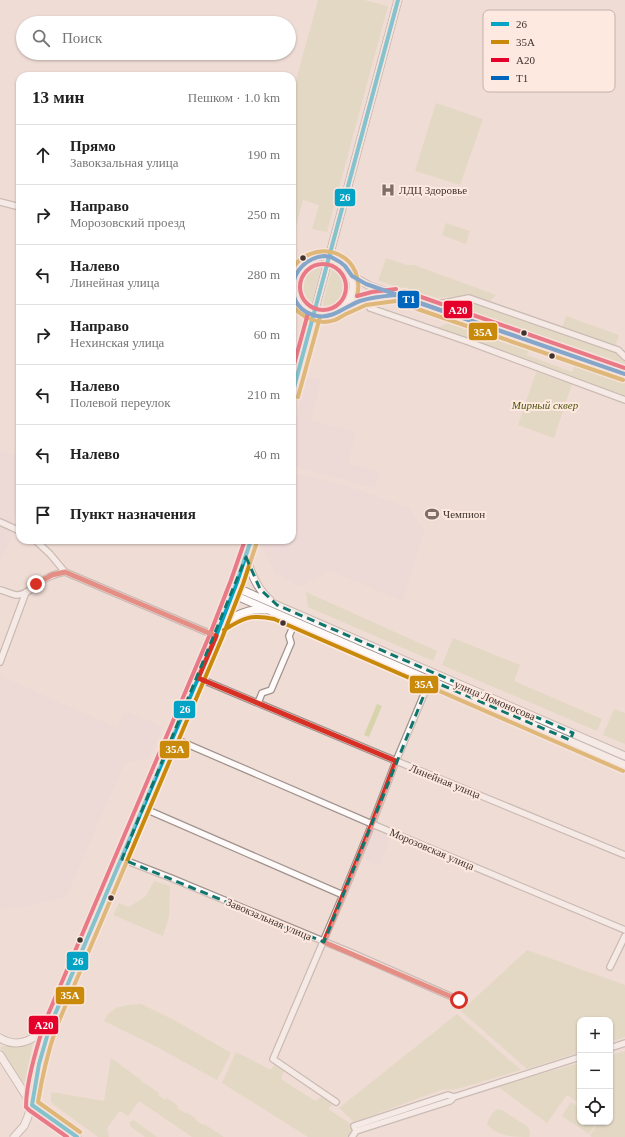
<!DOCTYPE html>
<html lang="ru">
<head>
<meta charset="utf-8">
<style>
	:root { --surface:#fff; --page:#f6f6f6; --text:#222; --muted:#767676; --line:#e0e0e0 }
	body { margin:0; font-family:Georgia,serif; background:var(--page); color:var(--text) }
	.controls { position:absolute; right:12px; bottom:12px; display:grid; overflow:hidden; border-radius:8px; box-shadow:0 1px 3px #0004 }
	.controls button { width:36px; height:36px; display:grid; place-items:center; padding:0; border:0; border-bottom:1px solid var(--line); background:var(--surface); color:var(--text); font:20px sans-serif }
	.stop { position:absolute; width:12px; height:12px; margin:-9px; border:3px solid #d93025; border-radius:50%; background:#fff }
	.stop.end { background:#d93025; border-color:#fff; box-shadow:0 1px 4px #0008 }
	.list { margin:0; padding:0; list-style:none }
	h2 { display:flex; justify-content:space-between; align-items:center; height:52px; margin:0; padding:0 16px; font-size:17px }
	h2 small { font-size:13px; font-weight:400; color:var(--muted) }
	.list li { display:grid; grid-template-columns:26px 1fr auto; gap:12px; align-items:center; box-sizing:border-box; height:60px; padding:0 16px; border-top:1px solid var(--line) }
	.list b { display:block; font-size:15px; white-space:nowrap }
	.list p { margin:0; font-size:13px; white-space:nowrap; color:var(--muted) }
	.list em { font-size:13px; font-style:normal; color:var(--muted) }
	.icon { flex:none; width:22px; height:22px; fill:none; stroke:currentColor; stroke-width:2; stroke-linecap:round; stroke-linejoin:round }
	.map { position:relative; flex:none; width:625px; height:1137px; overflow:hidden }
	.search { position:absolute; background:var(--surface); box-shadow:0 1px 3px #0004; left:16px; top:16px; width:280px; height:44px; display:flex; align-items:center; gap:10px; box-sizing:border-box; padding:0 14px; border-radius:22px; color:var(--muted); font-size:15px }
	.panel { position:absolute; background:var(--surface); box-shadow:0 1px 3px #0004; left:16px; top:72px; width:280px; height:472px; border-radius:12px }
	.map>svg:first-child { display:block }
	.commercial { fill:#ebd5d7 }
	.green { fill:#d6d3ad }
	.lines { fill:none; stroke-linecap:round; stroke-linejoin:round }
	.minor-casing { stroke:#a1938e; stroke-width:8 }
	.major-casing { stroke:#a1938e; stroke-width:9 }
	.minor { stroke:#fdfaf9; stroke-width:5.5 }
	.major { stroke:#fdfaf9; stroke-width:7 }
	.bus-1-casing { stroke:#fde9e0; stroke-width:7 }
	.bus-2-casing { stroke:#fde9e0; stroke-width:7 }
	.bus-3-casing { stroke:#fde9e0; stroke-width:7 }
	.bus-4-casing { stroke:#fde9e0; stroke-width:7 }
	.bus-1 { stroke:#03a3c6; stroke-width:4 }
	.bus-2 { stroke:#c9890b; stroke-width:4 }
	.bus-3 { stroke:#e4002b; stroke-width:4 }
	.bus-4 { stroke:#0065bd; stroke-width:4 }
	.route { stroke:#d93025; stroke-width:5 }
	.marked { fill:none; stroke:#0f766e; stroke-width:3; stroke-dasharray:8 5; stroke-linejoin:round }
	.bus-dot { fill:#40332d; stroke:#fde9e0; stroke-width:1.5 }
	.labels { text-anchor:middle; stroke-width:4; stroke-linejoin:round; paint-order:stroke }
	.poi-label { font-size:11px; fill:#40332d; stroke:#fde9e0; text-anchor:start }
	.park-label { font-size:11px; font-style:italic; fill:#4e560c; stroke:#fde9e0 }
	.street-label { font-size:11px; fill:#40332d; stroke:#fde9e0 }
	.key { fill:#fde9e0; stroke:#c4b2aa; stroke-width:1 }
	.key-label { font-size:11px; fill:#40332d }
	.line-badge { stroke:#fde9e0; stroke-width:1.5 }
	.badge-label { font-size:11px; text-anchor:middle; font-weight:bold; fill:#fff }
</style>
</head>
<body>
<div class="map">
<svg width="625" height="1137" viewBox="0 0 625 1137">
	<rect width="100%" height="100%" fill="#efdcd5"/>
	<path class="commercial" d="M307,377L321,380L311,420L356,432L348,463L380,472L375,488L292,466V434Z
		M0,450L20,457V504L12,525L0,519Z
		M292,473L348,486L409,508L424,531L403,601L331,571L301,586L276,574L261,545L263,540H292Z
		M0,525L15,532L0,561Z
		M0,676L117,728L125,711L163,727L149,759L125,762L66,897L24,907L0,909Z
		M374,827L392,834L379,866L361,858Z"/>
	<path class="green" d="M318,0H364L388,6L327,232L312,229L319,205L303,200L292,241V95Z
		M436,103L483,119L460,185L415,171Z
		M446,223L470,231L466,244L442,235Z
		M386,258L407,265H414L496,295L490,301L470,295L438,298L378,281Z
		M322,264L311,304C290,292 298,265 322,264Z
		M332,267C356,276 350,311 322,308Z
		M471,300L619,354L625,360V369L441,306Z
		M566,316L619,335L615,347L562,328Z
		M454,321L529,349L527,355L572,372L575,365L625,383V397L437,328Z
		M536,372L572,384L554,438L518,425Z
		M306,592L437,651L433,661L308,607Z
		M453,638L520,665L514,681L602,719L597,731L442,665Z
		M358,643L568,734L567,736L357,645Z
		M377,704L382,706L368,739L369,737L364,735Z
		M614,709L625,713V744L603,735Z
		M154,881L170,886L169,917L163,936L113,915L119,903L129,907L146,896Z
		M527,950L625,985V1037L610,1042V1020H580V1052L527,1069L461,1011Z
		M141,1004L176,1021L231,1053L217,1080L157,1047L104,1021C112,1005 125,1005 141,1004Z
		M457,1014L521,1070L457,1089L441,1090L354,1122L339,1108Z
		M33,1043L25,1082H23L0,1048L2,1046H18Z
		M625,1051V1137H592L590,1136L598,1122H610V1055Z
		M236,1052L271,1070L274,1065C278,1065 283,1068 284,1071L281,1079L315,1101L322,1096L332,1102V1105L328,1109L351,1124L352,1132L348,1137H308L222,1083Z
		M111,1058L141,1080V1081L159,1093L158,1095L165,1100L167,1098L178,1106L177,1108L185,1113L186,1112L196,1119V1120L203,1125L204,1124L224,1137H192L139,1101L128,1116L120,1111L107,1128L109,1137H98L53,1104L51,1101V1092L104,1101Z
		M580,1063V1104L567,1095L547,1123L497,1086Z
		M571,1102L580,1108V1122H597L589,1134L562,1116Z
		M498,1109L502,1110L528,1127C530,1131 531,1134 529,1137C511,1137 499,1137 487,1124C488,1119 493,1111 498,1109Z
		M133,1120L135,1121L157,1137H145L130,1126V1122Z"/>
	<g class="lines">
		<defs>
			<path id="minor" d="M0,202L20,207
				M369,298L370,308L469,342L625,400
				M428,306L469,298L618,350L625,357
				M0,522L20,531
				M35,540L50,554L65,572L216,636
				M0,590C5,591 11,594 16,595C27,596 37,583 47,578C53,575 58,573 65,572
				M0,662L26,592
				M198,678L389,758L625,855
				M258,703L262,693L271,690L291,643L289,636L295,622
				M173,738L372,824L625,930
				M143,808L343,895
				M122,859L171,878L352,953L459,1000
				M610,967L625,936
				M610,1048L625,1043
				M454,1097L448,1095L354,1126L356,1131L450,1101L454,1097L580,1057
				M336,1102L273,1059L343,895L372,824L396,761L430,680
				M352,1137L356,1131"/>
			<path id="major" d="M350,275L370,286L625,374
				M343,309C378,271 313,233 295,275C292,283 293,294 297,301C300,307 305,311 311,313C329,322 343,307 359,301C369,297 380,296 392,295
				M292,395L398,0
				M246,557C251,573 257,589 270,600
				M235,587L625,756
				M232,594L625,765
				M221,625C235,616 247,608 265,610
				M0,1038C19,1050 35,1038 50,1026
				M0,1055L32,1105L77,1137
				M14,1137L24,1126L27,1119L32,1105L39,1064L50,1026L216,636L237,582L251,540"/>
		</defs>
		<use href="#minor" class="minor-casing"/>
		<use href="#major" class="major-casing"/>
		<use href="#minor" class="minor"/>
		<use href="#major" class="major"/>
		<defs>
			<path id="bus-1" d="M292,395L398,0
				M32,1105L39,1064L50,1026L216,636L237,582L251,540
				M32,1105L77,1137"/>
			<path id="bus-2" d="M292,269C311,240 355,248 358,283C359,287 358,292 357,296
				M400,303L623,380
				M292,305C301,317 319,326 335,320C338,319 342,316 346,314
				M346,314L366,305L396,301
				M298,397L320,317
				M224,630C243,618 251,614 274,619L623,771
				M80,1132L38,1102C42,1077 48,1052 56,1028L222,638L243,584L257,542"/>
			<path id="bus-3" d="M300 287a23 23 0 1 1 46 0a23 23 0 1 1-46 0Z
				M404,291L625,368
				M357,296L372,292L396,289
				M292,372L308,313
				M67,1137L29,1110L26,1107C26,1082 37,1047 44,1024L210,634L231,580L245,540"/>
			<path id="bus-4" d="M324,256L331,257L340,262L345,266L352,276L366,284L625,374L396,295C384,296 372,297 360,301C346,306 333,319 317,316C281,309 287,260 324,256Z"/>
		</defs>
		<use href="#bus-1" class="bus-1-casing"/>
		<use href="#bus-2" class="bus-2-casing"/>
		<use href="#bus-3" class="bus-3-casing"/>
		<use href="#bus-4" class="bus-4-casing"/>
		<use href="#bus-1" class="bus-1"/>
		<use href="#bus-2" class="bus-2"/>
		<use href="#bus-3" class="bus-3"/>
		<use href="#bus-4" class="bus-4"/>
	</g>
	<g class="lines">
		<path class="route" d="M36,584L52,575L65,572L216,636L198,678L396,761L372,824L324,942L459,1000"/>
	</g>
	<path d="M0 0H625V1137H0ZM246,557L260,589L277,605L573,733L570,740L430,680L324,942L122,859Z" fill="#efdcd5" fill-opacity=".55" fill-rule="evenodd"/>
	<path class="marked" d="M246,557L260,589L277,605L573,733L570,740L430,680L324,942L122,859Z"/>
	<defs>
		<symbol id="hospital-bare" viewBox="-9 -9 18 18"><path d="M-5-5h3v3.5h4V-5h3V5h-3V1.5h-4V5h-3Z" fill="#7d6e68" stroke="#fde9e0" stroke-width="2.5" paint-order="stroke"/></symbol>
		<symbol id="stadium-bare" viewBox="-9 -9 18 18"><path d="M0-5a6.5 5 0 1 0 0 10a6.5 5 0 1 0 0-10ZM-3.5-1.8h7v3.6h-7Z" fill="#7d6e68" stroke="#fde9e0" stroke-width="2.5" paint-order="stroke"/></symbol>
	</defs>
	<g fill-rule="evenodd">
		<use href="#hospital-bare" x="378" y="180" width="20" height="20"/>
		<use href="#stadium-bare" x="422" y="504" width="20" height="20"/>
	</g>
	<g class="bus-dot">
		<circle cx="303" cy="258" r="3.5"/>
		<circle cx="524" cy="333" r="3.5"/>
		<circle cx="552" cy="356" r="3.5"/>
		<circle cx="283" cy="623" r="3.5"/>
		<circle cx="111" cy="898" r="3.5"/>
		<circle cx="80" cy="940" r="3.5"/>
	</g>
	<g class="labels">
		<g class="poi-label">
			<text x="399" y="194">ЛДЦ Здоровье</text>
			<text x="443" y="518">Чемпион</text>
		</g>
		<g class="park-label">
			<text x="545" y="409">Мирный сквер</text>
		</g>
		<g class="street-label">
			<text transform="translate(495 700) rotate(23)" y="4">улица Ломоносова</text>
			<text transform="translate(445 781) rotate(22)" y="4">Линейная улица</text>
			<text transform="translate(432 849) rotate(23)" y="4">Морозовская улица</text>
			<text transform="translate(269 919) rotate(23)" y="4">Завокзальная улица</text>
		</g>
	</g>
	<rect x="483" y="10" width="132" height="82" rx="6" class="key"/>
	<rect x="491" y="22" width="18" height="4" fill="#03a3c6"/>
	<rect x="491" y="40" width="18" height="4" fill="#c9890b"/>
	<rect x="491" y="58" width="18" height="4" fill="#e4002b"/>
	<rect x="491" y="76" width="18" height="4" fill="#0065bd"/>
	<g class="key-label">
		<text x="516" y="28">26</text>
		<text x="516" y="46">35А</text>
		<text x="516" y="64">А20</text>
		<text x="516" y="82">Т1</text>
	</g>
	<g class="line-badge">
		<rect x="334" y="188" width="22" height="19" rx="4" fill="#03a3c6"/>
		<rect x="397" y="290" width="23" height="19" rx="4" fill="#0065bd"/>
		<rect x="443" y="300" width="30" height="19" rx="4" fill="#e4002b"/>
		<rect x="468" y="322" width="30" height="19" rx="4" fill="#c9890b"/>
		<rect x="409" y="675" width="30" height="19" rx="4" fill="#c9890b"/>
		<rect x="173" y="700" width="23" height="19" rx="4" fill="#03a3c6"/>
		<rect x="159" y="740" width="31" height="19" rx="4" fill="#c9890b"/>
		<rect x="66" y="951" width="23" height="20" rx="4" fill="#03a3c6"/>
		<rect x="55" y="986" width="30" height="19" rx="4" fill="#c9890b"/>
		<rect x="28" y="1015" width="31" height="20" rx="4" fill="#e4002b"/>
	</g>
	<g class="badge-label">
		<text x="345" y="201">26</text>
		<text x="409" y="303">Т1</text>
		<text x="458" y="314">А20</text>
		<text x="483" y="336">35А</text>
		<text x="424" y="688">35А</text>
		<text x="185" y="713">26</text>
		<text x="175" y="753">35А</text>
		<text x="78" y="965">26</text>
		<text x="70" y="999">35А</text>
		<text x="44" y="1029">А20</text>
	</g>
</svg>
<div class="controls">
<button>+</button>
<button>−</button>
<button><svg class="icon" aria-label="locate" viewBox="0 0 24 24"><circle cx="12" cy="12" r="6"/><path d="M12 2v4M12 18v4M2 12h4M18 12h4"/></svg></button>
</div>
<div class="stop" style="left:459px;top:1000px"></div>
<div class="stop end" style="left:36px;top:584px"></div>
<div class="search"><svg class="icon" aria-label="search" viewBox="0 0 24 24"><circle cx="10" cy="10" r="6"/><path d="M15 15l6 6"/></svg>Поиск</div>
<section class="panel">
<h2>13 мин<small>Пешком · 1.0 km</small></h2>
<ul class="list">
<li><svg class="icon" aria-label="ahead" viewBox="0 0 24 24"><path d="M12 20V5M6 11l6-6 6 6"/></svg><div><b>Прямо</b><p>Завокзальная улица</p></div><em>190 m</em></li>
<li><svg class="icon" aria-label="right" viewBox="0 0 24 24"><path d="M7 20v-9h11M14 6l5 5-5 5"/></svg><div><b>Направо</b><p>Морозовский проезд</p></div><em>250 m</em></li>
<li><svg class="icon" aria-label="left" viewBox="0 0 24 24"><path d="M17 20v-9H6M10 6l-5 5 5 5"/></svg><div><b>Налево</b><p>Линейная улица</p></div><em>280 m</em></li>
<li><svg class="icon" aria-label="right" viewBox="0 0 24 24"><path d="M7 20v-9h11M14 6l5 5-5 5"/></svg><div><b>Направо</b><p>Нехинская улица</p></div><em>60 m</em></li>
<li><svg class="icon" aria-label="left" viewBox="0 0 24 24"><path d="M17 20v-9H6M10 6l-5 5 5 5"/></svg><div><b>Налево</b><p>Полевой переулок</p></div><em>210 m</em></li>
<li><svg class="icon" aria-label="left" viewBox="0 0 24 24"><path d="M17 20v-9H6M10 6l-5 5 5 5"/></svg><div><b>Налево</b></div><em>40 m</em></li>
<li><svg class="icon" aria-label="arrive" viewBox="0 0 24 24"><path d="M6 21V4h12l-3 4 3 4H6"/></svg><div><b>Пункт назначения</b></div></li>
</ul>
</section>
</div>
</body>
</html>
